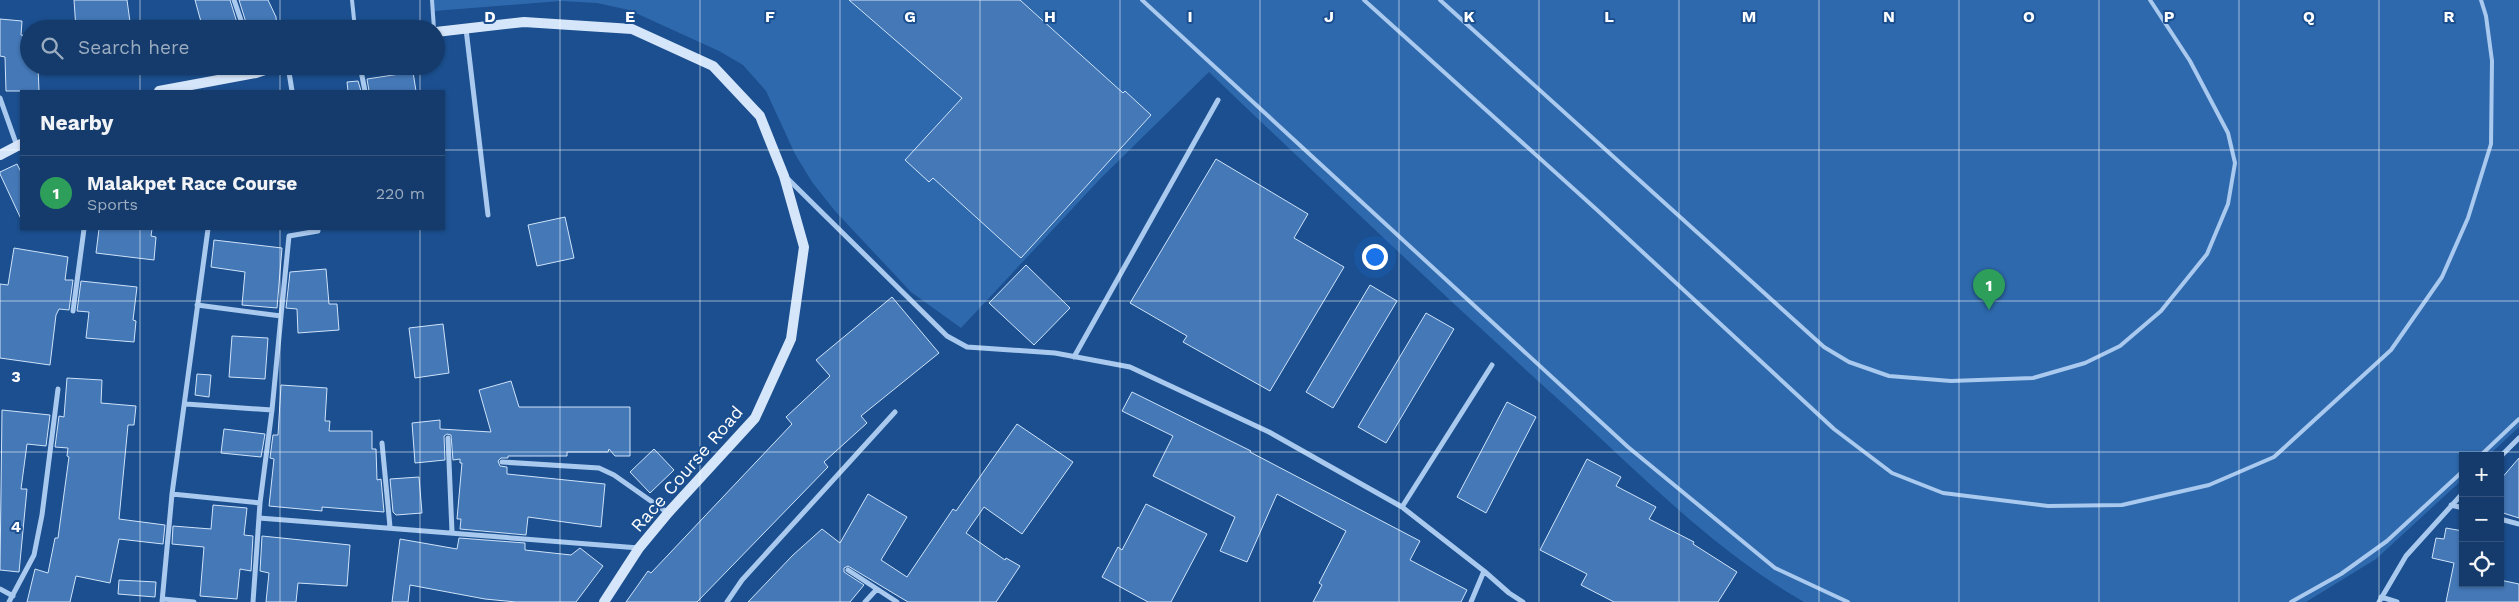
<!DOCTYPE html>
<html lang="en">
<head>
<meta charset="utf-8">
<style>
	:root { --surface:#143b6b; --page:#1d4271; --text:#f1f3f6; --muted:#9dadc1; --line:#33557e; --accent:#d6ab8b }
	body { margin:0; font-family:"Work Sans",sans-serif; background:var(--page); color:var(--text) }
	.controls { position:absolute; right:15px; bottom:15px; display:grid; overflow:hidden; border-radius:0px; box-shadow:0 1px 4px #0004 }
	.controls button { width:45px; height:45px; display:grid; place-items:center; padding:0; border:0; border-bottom:1px solid var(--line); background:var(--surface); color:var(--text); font:25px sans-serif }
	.you { position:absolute; left:1374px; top:256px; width:18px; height:18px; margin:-12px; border:4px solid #fff; border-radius:50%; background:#1a73e8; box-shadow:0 0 0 8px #1a73e833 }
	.badge { display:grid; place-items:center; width:32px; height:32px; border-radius:50%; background:var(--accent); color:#fff; font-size:16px; font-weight:700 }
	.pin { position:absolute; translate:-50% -41px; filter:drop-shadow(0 1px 2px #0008) }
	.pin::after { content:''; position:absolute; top:26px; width:18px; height:15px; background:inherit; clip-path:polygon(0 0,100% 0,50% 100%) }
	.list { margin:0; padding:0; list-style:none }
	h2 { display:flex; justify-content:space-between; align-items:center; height:65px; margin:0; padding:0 20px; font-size:21px }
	h2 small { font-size:16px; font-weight:400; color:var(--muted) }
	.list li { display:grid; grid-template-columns:32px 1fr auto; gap:15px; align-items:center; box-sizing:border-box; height:75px; padding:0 20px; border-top:1px solid var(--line) }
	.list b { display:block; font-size:19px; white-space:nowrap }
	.list p { margin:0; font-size:16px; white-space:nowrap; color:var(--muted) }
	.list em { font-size:16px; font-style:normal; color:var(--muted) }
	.icon { flex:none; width:28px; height:28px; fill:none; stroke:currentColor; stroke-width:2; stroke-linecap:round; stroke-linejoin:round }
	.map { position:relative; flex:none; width:2519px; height:602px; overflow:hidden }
	.search { position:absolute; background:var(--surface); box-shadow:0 1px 4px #0004; left:20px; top:20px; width:425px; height:55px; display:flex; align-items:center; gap:12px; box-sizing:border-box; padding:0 18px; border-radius:28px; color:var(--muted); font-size:19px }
	.panel { position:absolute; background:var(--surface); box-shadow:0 1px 4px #0004; left:20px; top:90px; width:425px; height:140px; border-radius:0px }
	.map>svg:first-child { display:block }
	.park { fill:#2e69ad }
	.building { fill:#4478b7; stroke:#cfe3fa }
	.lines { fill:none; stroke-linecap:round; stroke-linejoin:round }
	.lane { stroke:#a9c9ee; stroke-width:4 }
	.street { stroke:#a9c9ee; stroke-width:5 }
	.secondary { stroke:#d6e6fa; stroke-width:10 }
	.grid { fill:none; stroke:#fff; stroke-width:1; stroke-opacity:0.55 }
	.labels { text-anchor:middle; stroke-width:4; stroke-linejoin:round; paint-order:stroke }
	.street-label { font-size:18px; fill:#fff; stroke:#1b4f8f }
	.grid-label { font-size:16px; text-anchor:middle; font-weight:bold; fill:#fff; stroke:#1b4f8f; stroke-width:4; stroke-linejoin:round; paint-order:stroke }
</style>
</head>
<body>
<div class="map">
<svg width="2519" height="602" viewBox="0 0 2519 602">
	<rect width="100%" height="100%" fill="#1b4f8f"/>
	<path class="park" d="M433,0H2519V427L2488,456H2463V479L2376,559L2306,602H1804C1716,552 1643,477 1569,409C1447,299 1328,186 1209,72L1101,178L961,328L911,292L835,211L812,182L795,154L766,91L743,65L719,51L629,10L597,3L560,1L434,11Z"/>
	<path class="building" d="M74,0H127L131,29H76Z
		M195,0H230L239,29H203Z
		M239,0H268L276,17L277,29H248Z
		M849,0H1020L1123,93L1125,91L1151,115L1021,258L933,178L929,182L905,160L962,98Z
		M0,19L22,21L21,35L29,36V66H38L39,91H6L5,57L0,56Z
		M413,72L416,91H369L367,79Z
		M358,81L361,91H348L347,82Z
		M1216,159L1308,214L1294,238L1344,267L1270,391L1183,342L1187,336L1130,303Z
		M17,164L21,172V219L0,174V172Z
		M565,217L574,258L537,266L528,225Z
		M99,229H152L151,236L156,237L154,260L96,253Z
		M214,240L282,248L277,308L242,305L245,272L211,267Z
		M14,248L68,257L65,280H73L69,310L59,309L56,315L50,365L0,358V284L8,285Z
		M1026,265L1070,308L1034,345L989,303Z
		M326,269L329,304H337L339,330L298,333L297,309L286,308L290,272Z
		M81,281L137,287L133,320L136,321L134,342L86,338L89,312L77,311Z
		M1370,285L1397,301L1333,408L1306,392Z
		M892,297L939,353L861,416L867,423L824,462L828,467L697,602H626L648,571L651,573L792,424L786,417L830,376L816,360Z
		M1426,313L1454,329L1386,443L1358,427Z
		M443,324L449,373L415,378L409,328Z
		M232,336L268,338L265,379L229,377Z
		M197,374L211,375L209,397L195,395Z
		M67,378L102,380L101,403L136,406L134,425H128L119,519L165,525L163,544L119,539L110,583L76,576L70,602H27L35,569L48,573L55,538H58L69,457L67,456L68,448L55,447L59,416L64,417Z
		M511,381L519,407H630V456H615L609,449L608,452H567V456H508V458H501L498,461L500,466L507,467V474L605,484L601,527L528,517L526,535L460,529L461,519H457L462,463H460V459L453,460L451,435L447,434L444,436L445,460L415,463L412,423L440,420V429L491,432L479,390Z
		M281,385L327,388L325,421H330L329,431H372V449H376L377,480L381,479L384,512L322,507V511L269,506L274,459L270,458L273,435H278Z
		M1132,392L1251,451L1250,452L1420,541L1410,560L1467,590L1461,602H1313L1322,585L1319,583L1346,531L1277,494L1247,562L1220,551L1235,517L1153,476L1173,436L1122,411Z
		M1507,402L1536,417L1486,513L1457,497Z
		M2,410L50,415L46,446L27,444L21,489H27L19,572L0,570Z
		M1017,424L1073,462L1022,534L984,507L966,533L1005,560L1006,558L1020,566L996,602H908L848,566L844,568V572L864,585L850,602H748L793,555L822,529L840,543L868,494L907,517L881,560L907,577L953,509L956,511Z
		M224,429L265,434L261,457L221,453Z
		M654,449L674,470L650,493L630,472Z
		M2519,458V518L2500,512V480Z
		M1587,459L1621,477L1616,486L1656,507L1649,519L1694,542L1693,544L1737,572L1718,602H1614L1581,585L1587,574L1540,550Z
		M419,477L422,513L396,515L393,512L390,479Z
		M1146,504L1207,534L1171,602H1148L1102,577L1118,547L1122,550Z
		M213,505L247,508L244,535L253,536L251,571L240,569L237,599L200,596L204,547L172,544L173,526L211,529Z
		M2446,528L2463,531V583H2500V580L2519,584V602H2446L2454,563L2432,558L2436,538L2444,539Z
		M262,536L350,545L347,586L298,583L296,602H266L269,573L260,571Z
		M459,538L525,543V550L571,555L580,548L603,566L576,602H516L485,599L410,585L408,602H392L400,539L457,549Z
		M119,580L156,582L155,597L118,594Z"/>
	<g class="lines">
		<path class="lane" d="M352,0L355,29
			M432,0L434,29
			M1142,0L1628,447L1775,568L1848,602
			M1364,0L1596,209L1834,429L1892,473L1943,493L2048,506L2122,505L2209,485L2274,457L2391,350L2442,277L2468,218L2491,144L2492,61L2486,16L2481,0
			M1440,0L1824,347L1849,362L1889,376L1951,381L2033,378L2085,363L2120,346L2161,311L2207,254L2228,204L2235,163L2228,133L2190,61L2150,0
			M2480,456L2519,419
			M2291,602L2341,574L2387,541L2463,471"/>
		<path class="street" d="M234,0L244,29
			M466,29L488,215
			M288,66L292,91
			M360,66L365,91
			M0,98L17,146
			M787,178L947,336L967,347L1055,353L1130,367L1269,432L1402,507L1492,365
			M197,305L281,316L289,236L318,231V229
			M73,311L84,229
			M1074,357L1218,100
			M186,404L272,410
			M448,438L452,532
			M382,443L390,527
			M2500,457L2519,438
			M502,462L599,468L614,475L668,513
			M172,494L260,503
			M2451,505L2463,508
			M1402,507L1484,571L1471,602
			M259,518L639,548
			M2500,519L2519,524
			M848,570L877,589
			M1484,571L1509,593L1523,602
			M0,589L13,596
			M2381,597L2397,602
			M163,599L194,602
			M9,602L34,555L42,515L58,389
			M162,602L172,494L208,229
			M253,602L260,503L272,410L281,316
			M727,602L742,580L895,412
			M865,602L877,589L897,602
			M2379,602L2406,556L2463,493"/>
		<path class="secondary" d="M436,32L524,22L632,29L713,66L760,116L784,176L804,247L791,339L755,418L668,513L639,548L604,602
			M159,91L256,73L277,66
			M0,155L21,144"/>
	</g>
	<path class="grid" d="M140,0V29M280,0V29M420,0V29M560,0V602M700,0V602M840,0V602M980,0V602M1120,0V602M1260,0V602M1399,0V602M1539,0V602M1679,0V602M1819,0V602M1959,0V602M2099,0V602M2239,0V602M2379,0V602M140,66V91M280,66V91M420,66V91M0,150H21M444,150H2519M140,229V602M280,229V602M420,229V602M0,301H2519M0,452H2519"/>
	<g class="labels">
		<g class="street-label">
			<text transform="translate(687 469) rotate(-49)" y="6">Race Course Road</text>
		</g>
	</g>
	<g class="grid-label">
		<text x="490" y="22">D</text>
		<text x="630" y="22">E</text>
		<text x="770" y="22">F</text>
		<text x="910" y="22">G</text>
		<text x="1050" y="22">H</text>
		<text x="1190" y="22">I</text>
		<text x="1329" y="22">J</text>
		<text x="1469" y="22">K</text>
		<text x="1609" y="22">L</text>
		<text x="1749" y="22">M</text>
		<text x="1889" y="22">N</text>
		<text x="2029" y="22">O</text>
		<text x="2169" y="22">P</text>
		<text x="2309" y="22">Q</text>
		<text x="2449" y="22">R</text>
		<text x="16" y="382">3</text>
		<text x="16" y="532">4</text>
	</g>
</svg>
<div class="controls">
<button>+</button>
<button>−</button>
<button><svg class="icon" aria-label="locate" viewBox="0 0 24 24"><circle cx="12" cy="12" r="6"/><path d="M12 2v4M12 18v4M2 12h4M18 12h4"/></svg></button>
</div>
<div class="you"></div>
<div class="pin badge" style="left:1989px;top:310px;background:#2e9e5b">1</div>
<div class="search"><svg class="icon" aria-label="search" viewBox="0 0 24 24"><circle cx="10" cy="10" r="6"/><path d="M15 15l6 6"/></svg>Search here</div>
<section class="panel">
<h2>Nearby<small></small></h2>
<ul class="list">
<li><span class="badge" style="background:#2e9e5b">1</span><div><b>Malakpet Race Course</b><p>Sports</p></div><em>220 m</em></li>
</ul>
</section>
</div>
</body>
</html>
